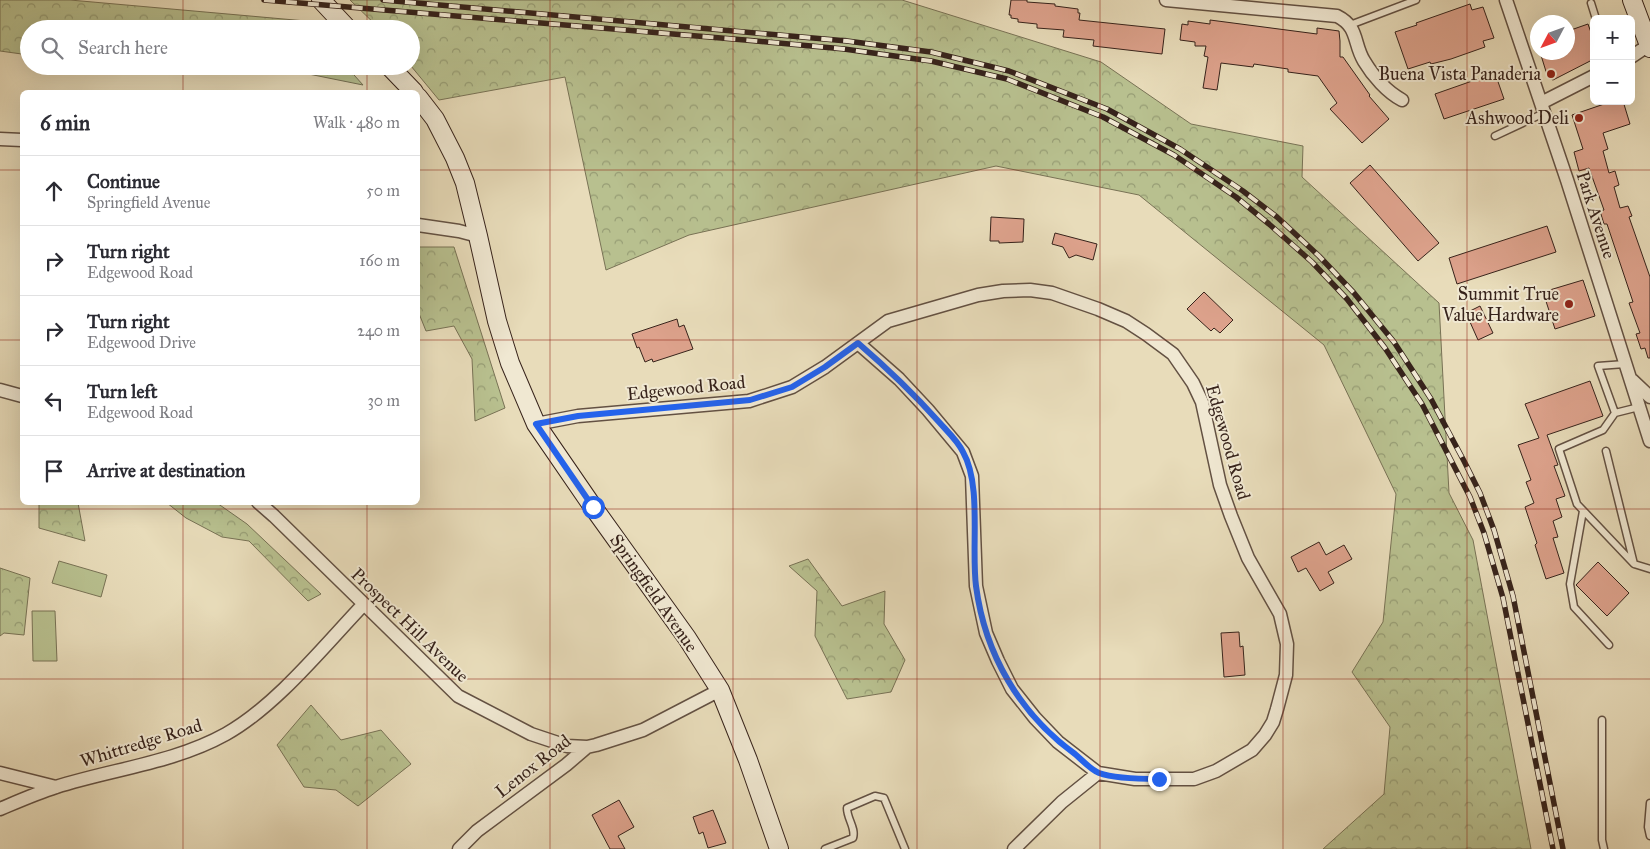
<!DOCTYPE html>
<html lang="en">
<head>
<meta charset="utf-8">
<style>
	:root { --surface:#fff; --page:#f7f7f7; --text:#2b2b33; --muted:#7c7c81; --line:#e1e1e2 }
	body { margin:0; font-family:"IM FELL Great Primer",serif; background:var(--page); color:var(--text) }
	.controls { position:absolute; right:15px; top:15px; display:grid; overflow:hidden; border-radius:8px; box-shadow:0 5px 20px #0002 }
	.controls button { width:45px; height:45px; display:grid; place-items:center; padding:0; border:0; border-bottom:1px solid var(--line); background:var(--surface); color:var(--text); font:25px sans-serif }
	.compass { position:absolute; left:1530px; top:15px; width:45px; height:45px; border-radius:50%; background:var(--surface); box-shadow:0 5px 20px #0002; rotate:229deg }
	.stop { position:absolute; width:15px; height:15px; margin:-11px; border:4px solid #2563eb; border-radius:50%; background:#fff }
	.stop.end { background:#2563eb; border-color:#fff; box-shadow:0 1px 5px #0008 }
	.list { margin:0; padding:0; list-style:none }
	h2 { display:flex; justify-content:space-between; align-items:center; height:65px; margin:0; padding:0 20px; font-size:21px }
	h2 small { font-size:16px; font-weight:400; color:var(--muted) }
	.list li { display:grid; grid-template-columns:32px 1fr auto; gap:15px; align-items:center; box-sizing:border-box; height:70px; padding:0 20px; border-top:1px solid var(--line) }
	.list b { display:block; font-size:19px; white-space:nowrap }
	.list p { margin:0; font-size:16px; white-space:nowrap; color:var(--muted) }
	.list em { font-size:16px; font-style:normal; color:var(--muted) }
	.icon { flex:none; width:28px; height:28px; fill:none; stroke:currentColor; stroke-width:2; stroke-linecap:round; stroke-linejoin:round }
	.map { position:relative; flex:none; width:1650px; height:849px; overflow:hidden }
	.search { position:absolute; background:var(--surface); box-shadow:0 5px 20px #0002; left:20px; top:20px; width:400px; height:55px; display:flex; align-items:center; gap:12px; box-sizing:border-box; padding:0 18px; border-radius:28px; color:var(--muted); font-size:19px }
	.panel { position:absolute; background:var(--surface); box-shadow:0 5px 20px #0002; left:20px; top:90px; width:400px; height:415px; border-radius:8px }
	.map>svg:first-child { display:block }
	.green { fill:#b8c08f; stroke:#787255 }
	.forest { fill:url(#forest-crowns); stroke:#787255 }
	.building { fill:#dda28c; stroke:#37231b }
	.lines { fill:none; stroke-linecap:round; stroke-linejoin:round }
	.lane-casing { stroke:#635143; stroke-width:9 }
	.street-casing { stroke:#635143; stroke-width:15 }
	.secondary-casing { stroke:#37231b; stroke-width:20 }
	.lane { stroke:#f0e8d2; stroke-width:6 }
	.street { stroke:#f0e8d2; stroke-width:12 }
	.secondary { stroke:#f0e8d2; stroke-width:18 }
	.rail-casing { stroke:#37231b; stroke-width:5.5 }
	.rail { stroke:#f0e8d2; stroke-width:4; stroke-dasharray:11; stroke-linecap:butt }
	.route { stroke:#2563eb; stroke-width:6 }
	.grid { fill:none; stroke:#8f2418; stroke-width:1; stroke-opacity:0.55 }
	.poi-dot { fill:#8f2418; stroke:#f0e8d2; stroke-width:2 }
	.labels { text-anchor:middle; stroke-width:4; stroke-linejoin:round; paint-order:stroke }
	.poi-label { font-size:18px; fill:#37231b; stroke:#f0e8d2; text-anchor:end }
	.street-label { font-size:18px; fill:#37231b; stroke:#f0e8d2 }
</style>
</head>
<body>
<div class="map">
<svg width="1650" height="849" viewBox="0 0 1650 849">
	<defs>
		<pattern id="forest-crowns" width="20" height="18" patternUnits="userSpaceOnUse" patternTransform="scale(1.25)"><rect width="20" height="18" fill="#b8c08f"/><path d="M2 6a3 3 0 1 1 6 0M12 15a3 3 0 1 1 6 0" fill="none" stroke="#969c74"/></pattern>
	</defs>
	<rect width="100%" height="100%" fill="#e8dcba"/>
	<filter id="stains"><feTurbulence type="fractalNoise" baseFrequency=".004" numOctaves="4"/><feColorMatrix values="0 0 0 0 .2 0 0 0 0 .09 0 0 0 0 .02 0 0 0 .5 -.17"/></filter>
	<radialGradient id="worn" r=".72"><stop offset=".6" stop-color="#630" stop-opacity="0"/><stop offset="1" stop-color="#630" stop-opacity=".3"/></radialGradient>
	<path class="green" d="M59,561L107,575L101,597L52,583Z
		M32,611H55L57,661H33Z"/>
	<path class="forest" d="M0,0H70L306,21L313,29H29V55L0,51Z
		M350,0H902L1101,62L1191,124L1303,146L1302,177L1439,303L1449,493L1473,540L1531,849H1323L1384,794L1390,727L1352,672L1383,622L1396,494L1324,345L1139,195L996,166L689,235L606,270L565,77L439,100L411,66V29H380Z
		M269,66H346L363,85Z
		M418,247H454L505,408L475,421L472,359L454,326L426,331L418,311Z
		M39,503H78L85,541L39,528Z
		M167,503H217L247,524L321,594L308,601L249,541L222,537L186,518Z
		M808,559L842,606L885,591L884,624L905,660L891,692L847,699L815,636L817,591L789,566Z
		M0,568L30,578L24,635L4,633L0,636Z
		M311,705L341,740L381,730L411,764L358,806L336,790L304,787L277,745Z"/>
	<path class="building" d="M1011,0H1027V2L1055,4V6L1078,9V13H1080L1079,20L1165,29L1162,54L1093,46L1094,40L1063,37L1064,30L1037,28V24L1018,22V19L1011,18V15H1009Z
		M1470,4L1472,10L1483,7L1494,38L1483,41L1485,47L1451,59L1431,64L1430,62L1408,69L1395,32L1417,25L1416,23Z
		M1210,20L1317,34V28L1339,31L1340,41V57H1343L1370,95L1369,96L1389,119L1362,143L1330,109L1337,103L1318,76L1288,72V69L1254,64L1253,67L1221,63L1217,90L1203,88L1208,57L1204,56L1206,46H1195V42L1180,40L1182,24L1188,25V21L1210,24Z
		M1588,24L1594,41V59L1553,80L1548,78L1540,52H1568V31Z
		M1495,73L1504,99L1444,119L1435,94Z
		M1613,101H1623L1630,124L1603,133L1608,149L1603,151L1609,173L1615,171L1619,185L1614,187L1620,208L1628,206L1632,216L1629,217L1650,277V358H1648L1645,348L1641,349L1636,334L1640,333L1629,303L1633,302L1607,224H1604L1600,211L1604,210L1589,168L1579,171L1574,152L1583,149L1572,115Z
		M1370,165L1439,243L1418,261L1350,183Z
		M991,217L1024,219L1023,242L999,243V241H990Z
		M1547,226L1556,252L1457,284L1449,258Z
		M1055,233L1097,244L1093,260L1076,255L1069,258L1063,247L1052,244Z
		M1583,280L1595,316L1555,329L1543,292Z
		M1204,292L1233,320L1220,333L1214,328L1211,331L1187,309Z
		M1480,306L1493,333L1478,340L1466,313Z
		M677,319L679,327L684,325L693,349L653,362L652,359L645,362L639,347L637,348L632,334Z
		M1590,381L1603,416L1547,435L1558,465L1554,466L1565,496L1556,499L1562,517L1553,521L1558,537L1553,538L1564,573L1546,579L1535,545L1537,543L1525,507L1534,503L1526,482L1531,480L1518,445L1539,438L1525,404Z
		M1319,542L1326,555L1344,545L1352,559L1328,572L1334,583L1320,591L1306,568L1298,572L1291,557Z
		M1598,562L1629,593L1607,616L1576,585Z
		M1239,632L1240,647L1243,646L1245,675L1224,677L1221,633Z
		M619,800L634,827L618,836L625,849H610L592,815Z
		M713,810L726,843L708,848L703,832L699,834L693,817Z"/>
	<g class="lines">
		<defs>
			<path id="lane" d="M1591,3L1596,19
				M1350,25L1416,0
				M1495,136L1544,113
				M1625,364L1598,366L1615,413L1639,407
				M1615,413L1603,430L1559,449L1577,504L1634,564
				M1606,451L1634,564L1650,569
				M1583,511L1570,584L1574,607L1609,645
				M1602,720V840L1604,849
				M1650,803L1648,827L1650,836
				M825,849L853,838C856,828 847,819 847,808L875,796L884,798L905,849"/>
			<path id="street" d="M1166,0L1337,16C1359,27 1353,43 1364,61C1373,76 1387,92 1402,100
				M1506,0L1567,180L1650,441
				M1631,57L1649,45
				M1541,103L1594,76
				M0,139L22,140
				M418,225L459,231L478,236
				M858,343L899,379L928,410L963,452L972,476L976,586L986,633L998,661L1012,689L1035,718L1058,742L1098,773
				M1632,380L1650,397
				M0,390L22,396
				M536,424L578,416L749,401L792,387L825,367L888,321L978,295L1003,291L1030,290L1052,293L1098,309L1126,321L1146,334L1173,354L1193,383L1202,402L1220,485L1231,516L1248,558L1280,614L1287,644L1286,675L1277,709L1273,722L1265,735L1252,750L1216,771L1194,779H1135L1098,773L1062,802L1014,849
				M258,502L274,516L458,696L531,734L567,746L587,747
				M0,773L56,787
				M0,809C19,801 37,793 56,787C112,769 174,763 226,734C276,706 324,646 363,605
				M459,849L477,831L566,765L587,747L596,745L643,730L720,690"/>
			<path id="secondary" d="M321,0L348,29
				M1632,0L1650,48
				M389,66L414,92
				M418,97L435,119L455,158L465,183L478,236L497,321L510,363L536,424L593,507L687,638L720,690L748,760L779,849"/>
		</defs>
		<use href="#lane" class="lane-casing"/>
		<use href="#street" class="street-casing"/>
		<use href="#secondary" class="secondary-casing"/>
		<use href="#lane" class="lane"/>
		<use href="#street" class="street"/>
		<use href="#secondary" class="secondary"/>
		<defs>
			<path id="rail" d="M264,0L745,40L844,49L931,61L1007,79L1103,117L1174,155L1236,197L1269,224L1312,262L1347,299L1385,348L1422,404L1470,497L1484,533L1503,598L1553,849
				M383,0L847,41L931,52L1009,71L1107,109L1180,149L1243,191L1277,217L1319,256L1354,293L1394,342L1431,399L1464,461L1480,493L1494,530L1513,596L1563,849"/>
		</defs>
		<use href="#rail" class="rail-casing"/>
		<use href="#rail" class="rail"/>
	</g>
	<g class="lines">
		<path class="route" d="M593,507L536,424L578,416L750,400L792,387L825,367L858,343C887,368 914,394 939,422C947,431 958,441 963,452C982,485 971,548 976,586C985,655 1020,714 1075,754C1082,760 1091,770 1099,773C1115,779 1142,779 1159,779"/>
	</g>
	<path class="grid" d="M183,0V29M367,0V29M550,0V849M733,0V849M917,0V849M1100,0V849M1283,0V849M1467,0V849M183,66V92M367,66V92M0,170H22M418,170H1650M0,340H22M418,340H1650M183,502V849M367,502V849M0,509H1650M0,679H1650"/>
	<g class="poi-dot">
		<circle cx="1551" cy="74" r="5"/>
		<circle cx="1579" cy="118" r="5"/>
		<circle cx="1569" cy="304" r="5"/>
	</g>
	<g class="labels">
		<g class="poi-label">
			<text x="1541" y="80">Buena Vista Panaderia</text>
			<text x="1569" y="124">Ashwood Deli</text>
			<text x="1559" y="300">Summit True<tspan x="1559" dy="21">Value Hardware</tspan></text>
		</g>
		<g class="street-label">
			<text transform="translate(1596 215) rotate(72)" y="6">Park Avenue</text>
			<text transform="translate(686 388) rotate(-6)" y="6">Edgewood Road</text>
			<text transform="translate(1228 442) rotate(74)" y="6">Edgewood Road</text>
			<text transform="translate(654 593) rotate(55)" y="6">Springfield Avenue</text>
			<text transform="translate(410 625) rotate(44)" y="6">Prospect Hill Avenue</text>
			<text transform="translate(141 743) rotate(-17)" y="6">Whittredge Road</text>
			<text transform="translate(533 766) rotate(-38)" y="6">Lenox Road</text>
		</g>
	</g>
	<rect width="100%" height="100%" filter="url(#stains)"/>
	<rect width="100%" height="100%" fill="url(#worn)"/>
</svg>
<div class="controls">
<button>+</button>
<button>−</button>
</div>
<svg class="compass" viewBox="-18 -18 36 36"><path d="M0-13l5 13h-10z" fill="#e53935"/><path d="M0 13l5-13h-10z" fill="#7c7c81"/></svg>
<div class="stop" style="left:593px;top:507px"></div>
<div class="stop end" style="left:1159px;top:779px"></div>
<div class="search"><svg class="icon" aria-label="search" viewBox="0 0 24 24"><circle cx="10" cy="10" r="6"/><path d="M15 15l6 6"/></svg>Search here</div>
<section class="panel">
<h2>6 min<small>Walk · 480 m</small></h2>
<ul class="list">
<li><svg class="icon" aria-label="ahead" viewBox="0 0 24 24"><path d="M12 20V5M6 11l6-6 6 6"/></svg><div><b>Continue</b><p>Springfield Avenue</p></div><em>50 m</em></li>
<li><svg class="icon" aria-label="right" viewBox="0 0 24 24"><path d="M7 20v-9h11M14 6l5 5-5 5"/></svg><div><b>Turn right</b><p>Edgewood Road</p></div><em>160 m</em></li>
<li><svg class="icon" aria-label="right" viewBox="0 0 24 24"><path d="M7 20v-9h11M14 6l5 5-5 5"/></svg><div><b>Turn right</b><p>Edgewood Drive</p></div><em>240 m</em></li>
<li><svg class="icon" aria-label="left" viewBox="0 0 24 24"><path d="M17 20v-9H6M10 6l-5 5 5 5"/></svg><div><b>Turn left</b><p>Edgewood Road</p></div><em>30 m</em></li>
<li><svg class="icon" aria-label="arrive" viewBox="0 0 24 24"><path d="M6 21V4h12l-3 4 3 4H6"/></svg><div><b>Arrive at destination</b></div></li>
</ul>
</section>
</div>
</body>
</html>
